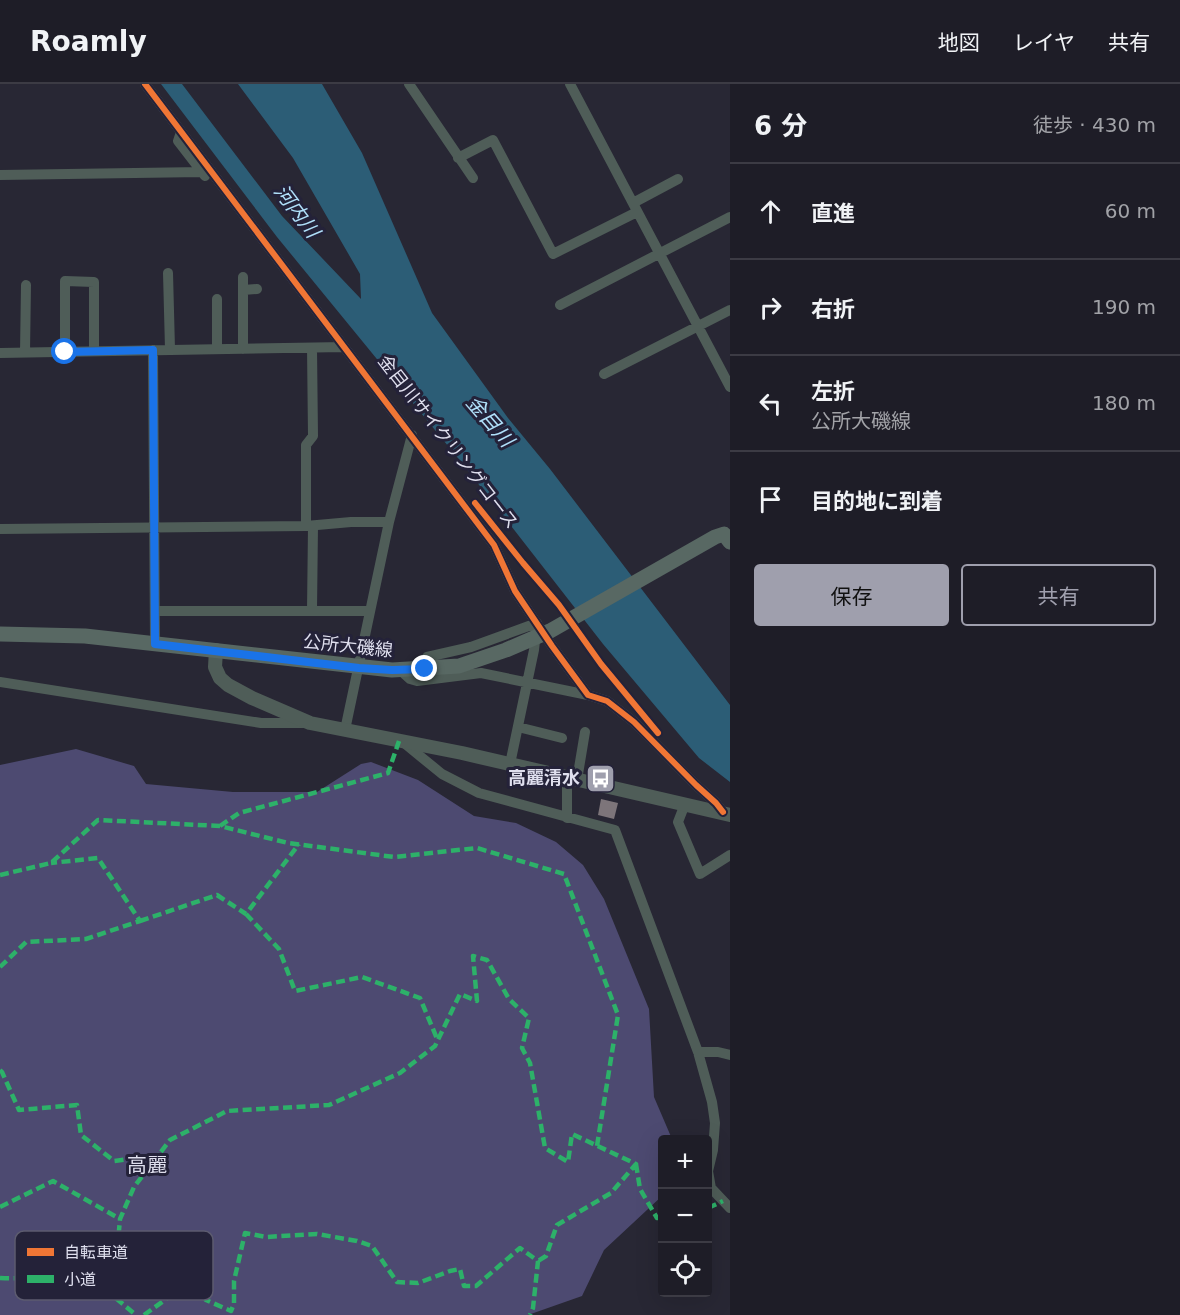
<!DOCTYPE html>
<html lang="ja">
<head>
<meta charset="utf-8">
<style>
	:root { --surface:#1e1d27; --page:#2b2a33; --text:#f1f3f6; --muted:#a1a2a7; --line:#3c3b44; --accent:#9f9fad }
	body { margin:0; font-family:"DejaVu Sans","Noto Sans JP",sans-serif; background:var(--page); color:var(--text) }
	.controls { position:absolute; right:18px; bottom:18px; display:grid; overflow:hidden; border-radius:6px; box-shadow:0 6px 24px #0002 }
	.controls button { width:54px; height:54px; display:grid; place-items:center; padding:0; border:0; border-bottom:2px solid var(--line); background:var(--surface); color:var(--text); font:30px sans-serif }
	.stop { position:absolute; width:18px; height:18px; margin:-14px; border:4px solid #1a73e8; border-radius:50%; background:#fff }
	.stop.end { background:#1a73e8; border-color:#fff; box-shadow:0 2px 6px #0008 }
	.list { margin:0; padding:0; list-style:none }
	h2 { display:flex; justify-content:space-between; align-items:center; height:78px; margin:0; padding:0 24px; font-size:26px }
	h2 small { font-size:20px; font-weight:400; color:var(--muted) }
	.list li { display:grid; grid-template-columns:39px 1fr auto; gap:18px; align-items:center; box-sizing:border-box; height:96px; padding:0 24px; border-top:2px solid var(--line) }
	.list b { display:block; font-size:22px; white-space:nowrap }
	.list p { margin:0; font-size:20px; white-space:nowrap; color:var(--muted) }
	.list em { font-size:20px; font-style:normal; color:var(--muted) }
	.actions { display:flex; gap:12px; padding:18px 24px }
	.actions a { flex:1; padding:14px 0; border:2px solid var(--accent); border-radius:6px; text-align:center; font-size:21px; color:var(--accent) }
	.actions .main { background:var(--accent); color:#111 }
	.icon { flex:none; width:33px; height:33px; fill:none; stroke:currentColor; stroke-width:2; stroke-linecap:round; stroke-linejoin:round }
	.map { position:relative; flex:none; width:730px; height:1231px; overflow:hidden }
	header { display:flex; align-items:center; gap:36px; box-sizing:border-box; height:84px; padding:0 30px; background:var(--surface); border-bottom:2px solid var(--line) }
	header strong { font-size:28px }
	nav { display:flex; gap:33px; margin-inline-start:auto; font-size:21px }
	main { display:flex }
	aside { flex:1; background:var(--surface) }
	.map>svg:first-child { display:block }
	.forest { fill:#4d4a71 }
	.water { fill:#2c5d76 }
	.building { fill:#7d757a }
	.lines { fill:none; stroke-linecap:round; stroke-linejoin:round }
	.minor { stroke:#4f5d58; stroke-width:10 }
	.tertiary { stroke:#4f5d58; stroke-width:14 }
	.secondary { stroke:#586863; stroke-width:15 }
	.quiet { stroke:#2db169; stroke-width:4.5; stroke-dasharray:9 4.5; stroke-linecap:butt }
	.cycleway-casing { stroke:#242239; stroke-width:10 }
	.cycleway { stroke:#f07635; stroke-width:6 }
	.route { stroke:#1a73e8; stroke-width:8 }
	.labels { text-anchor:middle; stroke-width:6; stroke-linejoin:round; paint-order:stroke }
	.street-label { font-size:18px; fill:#dfdfee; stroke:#242239 }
	.poi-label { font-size:18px; font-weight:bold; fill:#dfdfee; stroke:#242239; text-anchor:end }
	.water-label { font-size:20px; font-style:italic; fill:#b0e0fa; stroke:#242239 }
	.neighbourhood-label { font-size:20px; fill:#dfdfee; stroke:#242239 }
	.key { fill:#242239; stroke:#5c5b6f; stroke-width:1.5 }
	.key-label { font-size:16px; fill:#dfdfee }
</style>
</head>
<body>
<header>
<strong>Roamly</strong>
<nav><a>地図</a><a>レイヤ</a><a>共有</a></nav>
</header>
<main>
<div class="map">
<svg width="730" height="1231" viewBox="0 0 730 1231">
	<rect width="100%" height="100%" fill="#282734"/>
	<path class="forest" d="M76,665L134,682L146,700L233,708H317L361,680L371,678L418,696L474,732L516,739L556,758L583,781L604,815L649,925L654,1013L672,1055L662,1056V1112L604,1166L582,1212L528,1231H0V681Z"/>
	<path class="water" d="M161,0H182L282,132L361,215L360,190L293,74L238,0H322L362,69L432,229L508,334L550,385L730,621V698L699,674L603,560L462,379L277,153Z"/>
	<path class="building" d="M601,715L618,719L614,735L598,731Z"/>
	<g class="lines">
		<path class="minor" d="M145,0L494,461L515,507L552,562L588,611L607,617L634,638L696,701L716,719L723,728
			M409,0L473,94
			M570,0L730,303
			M181,48L178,57L205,92
			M458,74L493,56L553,170L637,128
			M0,91L202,88
			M633,119L678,95
			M168,189L170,265
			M243,193V265
			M243,206L257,205
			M560,221L730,133
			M217,265V215
			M153,266L155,559
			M25,268L26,201
			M65,268V197L94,198V267
			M0,269L344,263
			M604,290L730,226
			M389,438L412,351
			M306,442V361L313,352L312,264
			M0,445L306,442L351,438H389L345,646
			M312,526L313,442
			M156,527H370
			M400,586L410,595L417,597L481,589L588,611
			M419,586L427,573L471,563L537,539L534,566L510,680
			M0,598L261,639H307
			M518,643L562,654
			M404,659L442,690L479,709L615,746L698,968L712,1018L715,1039L713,1066L708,1087L711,1104L730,1124
			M567,694V734
			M577,696L585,648
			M685,720L678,738L700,790L730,771
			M698,968H718L730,971"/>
		<path class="tertiary" d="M216,566L215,583L220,594L228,601L252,614L310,639L462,669L730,731"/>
		<path class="secondary" d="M0,550L85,552L392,586L459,582L506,566L550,547L715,453L724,450L730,458"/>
		<path class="quiet" d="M220,742L239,729L388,689L399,657
			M0,791L51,779L98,736L220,742L288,759L394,773L477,764L564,790L618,931L597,1062
			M246,830L279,865L295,907L362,893L420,914L438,957
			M140,837L217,811L246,830L299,760
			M0,883L26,858L86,855L140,837L98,774L51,779
			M0,986L2,988L19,1026L77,1021L81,1051L114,1077L159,1071
			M636,1080L640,1105L657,1134L662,1133
			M0,1123L53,1097L120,1135
			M708,1124L723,1117
			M160,1178L169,1191
			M0,1194C28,1195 38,1194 59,1174L83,1187L136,1231
			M108,1208L127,1184L117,1169L120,1135L134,1103L170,1056L227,1027L329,1021L400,989L435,962L460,910L477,917L473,872L487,876L509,915L529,934L522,964L530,979L545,1064L568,1078L572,1050L636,1080L611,1109L557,1141L546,1172L538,1177
			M144,1231L169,1213V1191L193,1200L206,1216L231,1227L234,1220V1197L245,1149L266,1153L317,1150L357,1157L372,1162L397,1198L418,1199L450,1187L460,1185L464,1202H476L520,1164L538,1177L533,1224L530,1231"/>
		<defs>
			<path id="cycleway" d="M145,0L494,461L515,507L552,562L588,611L607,617L634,638L696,701L716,719L723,728
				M475,419L523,479L559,521L601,580L658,649"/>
		</defs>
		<use href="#cycleway" class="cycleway-casing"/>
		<use href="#cycleway" class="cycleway"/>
	</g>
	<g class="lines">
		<path class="route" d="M65,268L153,266L155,560L359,584L392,586L425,585"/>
	</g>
	<defs>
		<symbol id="bus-square" viewBox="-11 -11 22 22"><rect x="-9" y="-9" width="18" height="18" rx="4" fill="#9f9fad" stroke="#242239"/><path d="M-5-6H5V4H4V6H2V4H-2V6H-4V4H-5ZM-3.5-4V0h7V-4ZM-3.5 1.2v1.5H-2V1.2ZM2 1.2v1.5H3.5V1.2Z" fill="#fff"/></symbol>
	</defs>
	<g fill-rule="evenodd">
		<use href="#bus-square" x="584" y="678" width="33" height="33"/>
	</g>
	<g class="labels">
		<g class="street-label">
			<text transform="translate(448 358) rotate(52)" y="6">金目川サイクリングコース</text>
			<text transform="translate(348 562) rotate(6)" y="6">公所大磯線</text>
		</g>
		<g class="poi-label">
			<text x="580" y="700">高麗清水</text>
		</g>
		<g class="water-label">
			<text transform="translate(297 127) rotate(53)" y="7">河内川</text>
			<text transform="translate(490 337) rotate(49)" y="7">金目川</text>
		</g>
		<g class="neighbourhood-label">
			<text x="147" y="1088">高麗</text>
		</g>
	</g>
	<rect x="15" y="1147" width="198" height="69" rx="9" class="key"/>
	<rect x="27" y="1164" width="27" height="8" fill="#f07635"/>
	<rect x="27" y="1191" width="27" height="8" fill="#2db169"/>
	<g class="key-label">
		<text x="64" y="1174">自転車道</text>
		<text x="64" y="1201">小道</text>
	</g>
</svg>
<div class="controls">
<button>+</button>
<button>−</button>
<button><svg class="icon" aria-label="locate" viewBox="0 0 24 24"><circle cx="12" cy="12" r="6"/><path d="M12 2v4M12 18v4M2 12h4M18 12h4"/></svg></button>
</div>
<div class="stop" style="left:65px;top:268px"></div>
<div class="stop end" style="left:425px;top:585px"></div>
</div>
<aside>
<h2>6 分<small>徒歩 · 430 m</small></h2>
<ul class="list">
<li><svg class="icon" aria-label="ahead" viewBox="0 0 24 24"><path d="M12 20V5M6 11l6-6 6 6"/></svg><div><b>直進</b></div><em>60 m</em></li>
<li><svg class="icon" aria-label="right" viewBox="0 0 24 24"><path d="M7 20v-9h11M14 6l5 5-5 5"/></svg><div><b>右折</b></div><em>190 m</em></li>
<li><svg class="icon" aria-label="left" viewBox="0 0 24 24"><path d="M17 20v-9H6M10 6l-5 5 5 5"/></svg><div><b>左折</b><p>公所大磯線</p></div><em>180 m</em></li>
<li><svg class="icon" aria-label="arrive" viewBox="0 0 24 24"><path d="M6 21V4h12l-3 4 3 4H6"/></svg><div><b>目的地に到着</b></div></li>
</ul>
<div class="actions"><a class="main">保存</a><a>共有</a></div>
</aside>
</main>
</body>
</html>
